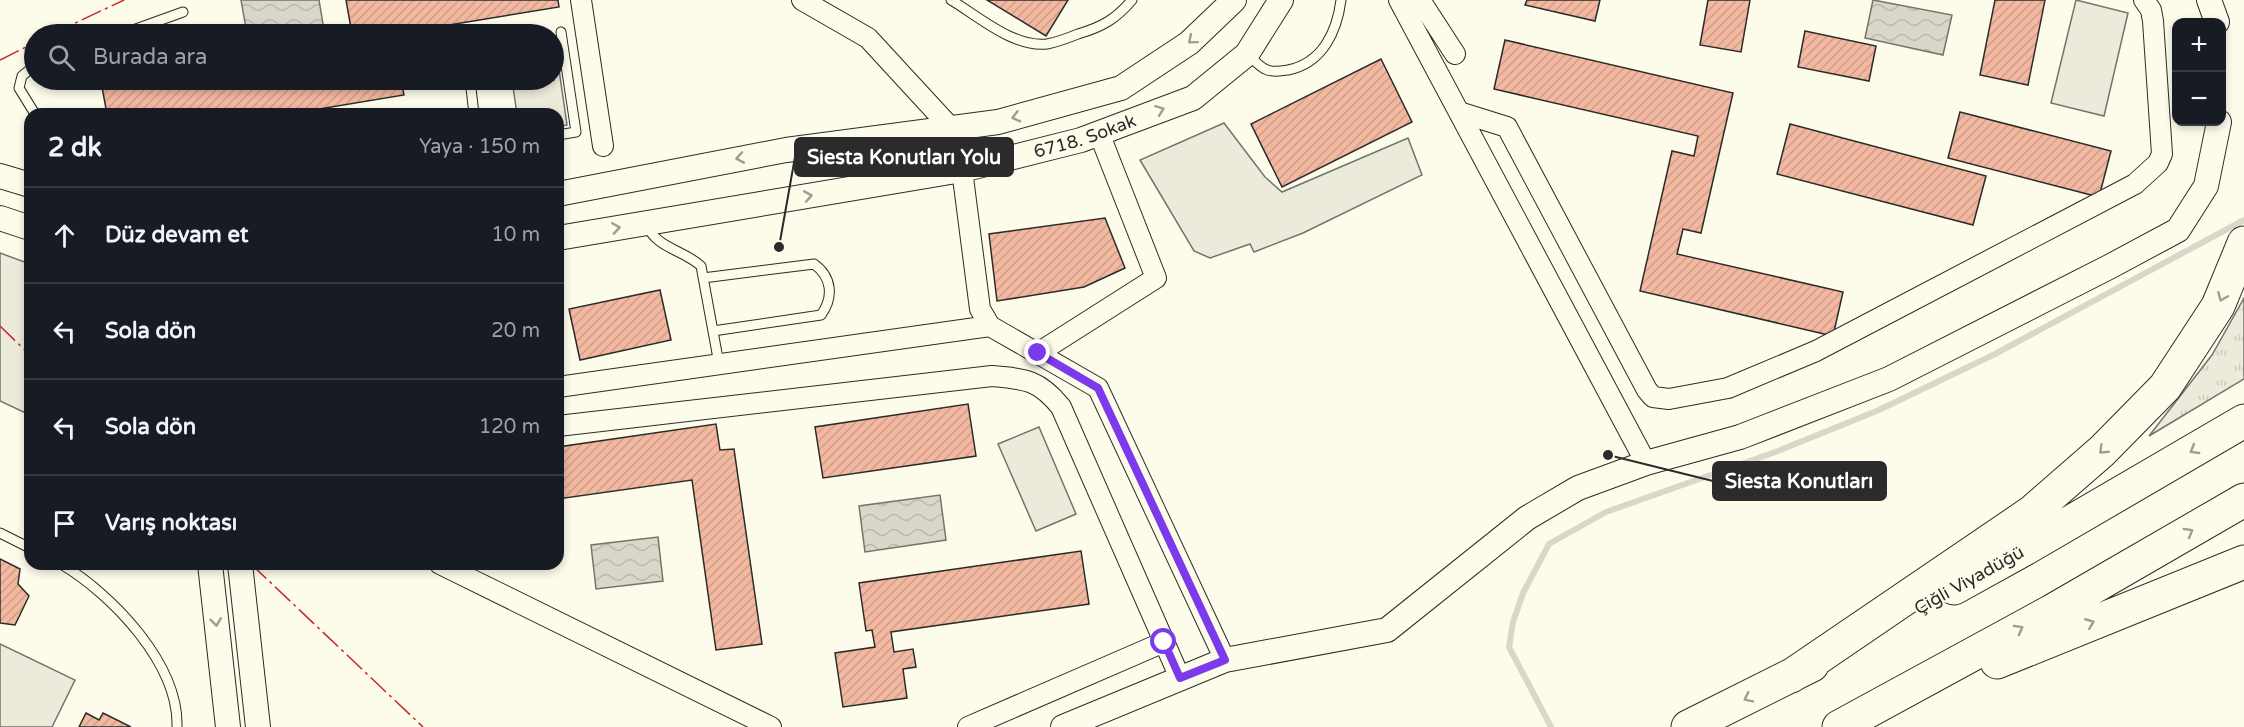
<!DOCTYPE html>
<html lang="tr">
<head>
<meta charset="utf-8">
<style>
	:root { --surface:#171b24; --page:#242831; --text:#f1f3f6; --muted:#9ea1a6; --line:#363941 }
	body { margin:0; font-family:"Varela Round",sans-serif; background:var(--page); color:var(--text) }
	.controls { position:absolute; right:18px; top:18px; display:grid; overflow:hidden; border-radius:12px; box-shadow:0 3px 9px #0003 }
	.controls button { width:54px; height:54px; display:grid; place-items:center; padding:0; border:0; border-bottom:2px solid var(--line); background:var(--surface); color:var(--text); font:30px sans-serif }
	.stop { position:absolute; width:18px; height:18px; margin:-14px; border:4px solid #7c3aed; border-radius:50%; background:#fff }
	.stop.end { background:#7c3aed; border-color:#fff; box-shadow:0 2px 6px #0008 }
	.list { margin:0; padding:0; list-style:none }
	h2 { display:flex; justify-content:space-between; align-items:center; height:78px; margin:0; padding:0 24px; font-size:26px }
	h2 small { font-size:20px; font-weight:400; color:var(--muted) }
	.list li { display:grid; grid-template-columns:39px 1fr auto; gap:18px; align-items:center; box-sizing:border-box; height:96px; padding:0 24px; border-top:2px solid var(--line) }
	.list b { display:block; font-size:22px; white-space:nowrap }
	.list em { font-size:20px; font-style:normal; color:var(--muted) }
	.icon { flex:none; width:33px; height:33px; fill:none; stroke:currentColor; stroke-width:2; stroke-linecap:round; stroke-linejoin:round }
	.map { position:relative; flex:none; width:2244px; height:727px; overflow:hidden }
	.search { position:absolute; background:var(--surface); box-shadow:0 3px 9px #0003; left:24px; top:24px; width:540px; height:66px; display:flex; align-items:center; gap:15px; box-sizing:border-box; padding:0 21px; border-radius:33px; color:var(--muted); font-size:22px }
	.panel { position:absolute; background:var(--surface); box-shadow:0 3px 9px #0003; left:24px; top:108px; width:540px; height:462px; border-radius:18px }
	.map>svg:first-child { display:block }
	.grass { fill:url(#grass-tufts); stroke:#74746e; stroke-width:1.5 }
	.green { fill:#ecebdb; stroke:#74746e; stroke-width:1.5 }
	.parking { fill:#eceadb; stroke:#74746e; stroke-width:1.5 }
	.water { fill:url(#water-waves); stroke:#74746e; stroke-width:1.5 }
	.lines { fill:none; stroke-linecap:round; stroke-linejoin:round }
	.stream { stroke:#d8d7c9; stroke-width:6 }
	.building { fill:url(#building-hatch); stroke:#2b2b2b; stroke-width:1.5 }
	.service-casing { stroke:#2b2b2b; stroke-width:11 }
	.minor-casing { stroke:#2b2b2b; stroke-width:22 }
	.tertiary-casing { stroke:#2b2b2b; stroke-width:26 }
	.motorway-casing { stroke:#2b2b2b; stroke-width:35 }
	.service { stroke:#fdfbea; stroke-width:9 }
	.minor { stroke:#fdfbea; stroke-width:20 }
	.tertiary { stroke:#fdfbea; stroke-width:24 }
	.motorway { stroke:#fdfbea; stroke-width:33 }
	.power { stroke:#c62828; stroke-width:1.5; stroke-dasharray:21 4.5 3 4.5; stroke-linecap:butt }
	.oneway { stroke:#9e9d94 }
	.route { stroke:#7c3aed; stroke-width:8 }
	.labels { text-anchor:middle; stroke-width:4.5; stroke-linejoin:round; paint-order:stroke }
	.street-label { font-size:18px; fill:#2b2b2b; stroke:#fdfbea }
	.leader { fill:none; stroke:#2b2b2b; stroke-width:2 }
	.callout-dot { fill:#2b2b2b; stroke:#fdfbea; stroke-width:2 }
	.callout { fill:#2b2b2b; stroke:#2b2b2b; stroke-width:2 }
	.callout-label { font-size:20px; text-anchor:middle; font-weight:bold; fill:#fff }
</style>
</head>
<body>
<div class="map">
<svg width="2244" height="727" viewBox="0 0 2244 727">
	<defs>
		<pattern id="grass-tufts" width="24" height="20" patternUnits="userSpaceOnUse" patternTransform="scale(1.5)"><rect width="24" height="20" fill="#ecebdb"/><path d="M3 7l-1-3M5 7V3M7 7l1-3M15 17l-1-3M17 17v-4M19 17l1-3" fill="none" stroke="#cbcabc"/></pattern>
		<pattern id="water-waves" width="16" height="10" patternUnits="userSpaceOnUse" patternTransform="scale(1.5)"><rect width="16" height="10" fill="#d8d7c9"/><path d="M0 5q4-4 8 0t8 0" fill="none" stroke="#bab9ad"/></pattern>
		<pattern id="building-hatch" width="6" height="6" patternUnits="userSpaceOnUse" patternTransform="scale(1.5)"><rect width="6" height="6" fill="#f2b8a0"/><path d="M-1 1l2-2M0 6l6-6M5 7l2-2" fill="none" stroke="#d09e8a"/></pattern>
	</defs>
	<rect width="100%" height="100%" fill="#fdfbea"/>
	<path class="grass" d="M2244,298V379L2149,436L2212,355Z"/>
	<path class="green" d="M2076,0L2128,13L2104,116L2051,103Z
		M554,35L567,125L558,127V114H517L512,80H554Z
		M0,253L30,264V415L0,401Z
		M1039,427L1076,514L1036,531L998,444Z
		M0,644L75,680L52,727H0Z"/>
	<path class="parking" d="M1224,123L1265,177L1282,192L1408,138L1422,175L1303,233L1254,252L1250,244L1210,258L1194,251L1140,160Z"/>
	<path class="water" d="M241,0H319L324,30L297,34H247Z
		M1873,0L1952,15L1943,55L1865,38Z
		M940,495L946,540L865,552L859,506Z
		M658,537L663,581L596,589L591,545Z"/>
	<g class="lines">
		<path class="stream" d="M1551,727L1509,647L1513,622L1523,593L1549,544L1606,512L1778,451L1879,410L1995,354L2244,220"/>
	</g>
	<path class="building" d="M346,0H558L559,7L394,34H352Z
		M987,0H1068L1046,36Z
		M1527,0H1600L1595,21L1525,5Z
		M1708,0H1750L1741,52L1700,45Z
		M1995,0H2045L2028,85L1980,75Z
		M1805,31L1876,46L1869,81L1798,67Z
		M1505,40L1733,93L1701,233L1683,229L1677,254L1843,292L1833,336L1640,291L1672,151L1694,156L1698,136L1494,89Z
		M1381,59L1412,122L1282,187L1251,124Z
		M144,80H401L404,95L289,114H107L102,87Z
		M1960,112L2111,151L2099,197L1948,158Z
		M1790,124L1986,176L1973,225L1777,174Z
		M1105,218L1125,268L1084,287L997,301L989,234Z
		M660,290L671,340L580,360L569,309Z
		M968,404L976,456L823,478L815,427Z
		M716,424L720,450L734,449L762,644L716,650L692,480L558,499V447Z
		M1081,551L1089,604L891,632L894,652L913,649L916,667L903,669L907,698L843,707L835,653L875,647L872,630L866,631L859,583Z
		M0,559L20,569L18,584L29,596L15,625L0,623Z
		M86,713L99,720L103,713L131,727H79Z"/>
	<g class="lines">
		<defs>
			<path id="service" d="M951,0C978,16 1014,48 1047,44C1058,42 1068,38 1078,34C1102,27 1116,19 1132,0
				M122,34L183,12
				M1247,54C1253,59 1259,66 1265,69C1272,73 1282,71 1288,70C1323,63 1337,31 1341,0
				M34,66L22,76L19,88L35,114
				M470,80L474,114
				M558,135L576,132L561,32
				M646,224C657,249 682,249 701,266L719,364
				M703,278L814,264C832,277 834,297 821,315L713,331
				M0,533L30,548
				M61,564C112,594 179,664 177,727"/>
			<path id="minor" d="M581,0L603,146
				M802,0L868,38L951,128L962,170L980,309L990,326
				M1399,0L1646,463
				M1420,0L1455,54
				M1459,112L1507,127L1647,390L1653,397L1669,399L1728,388L1816,351L2135,184L2158,163L2162,154L2153,21L2151,10L2144,0
				M1038,353L1156,278L1099,133
				M558,387L990,326L1098,388L1225,660
				M558,426L992,376C1026,379 1039,380 1061,407L1180,678
				M440,564L771,727
				M968,727L1164,642"/>
			<g id="tertiary">
				<path d="M2209,0L2217,22"/>
				<path d="M0,176L30,185"/>
				<path d="M558,194L786,150L998,122L1121,88L1189,43L1234,0"/>
				<path d="M0,218L30,228"/>
				<path id="s1" d="M558,238L962,170L1081,140L1193,98L1247,54L1281,0"/>
				<path d="M210,564L228,727"/>
				<path d="M240,564L258,727"/>
				<path d="M1063,727L1225,660L1387,630L1527,518L1578,488L1646,463L1740,437L1889,379L2109,267L2178,230L2206,186L2219,122"/>
			</g>
			<path id="motorway" d="M1954,588L2028,547L2244,421
				M1997,662L2244,562
				M1791,676L2032,512L2102,451L2165,387L2218,306L2244,243
				M1688,727L1812,665
				M1839,727L2052,611L2244,500"/>
		</defs>
		<use href="#service" class="service-casing"/>
		<use href="#minor" class="minor-casing"/>
		<use href="#tertiary" class="tertiary-casing"/>
		<use href="#motorway" class="motorway-casing"/>
		<use href="#service" class="service"/>
		<use href="#minor" class="minor"/>
		<use href="#tertiary" class="tertiary"/>
		<use href="#motorway" class="motorway"/>
		<path class="power" d="M52,34L124,0
			M0,60L34,43
			M0,326L30,355
			M251,564L423,727"/>
	</g>
	<defs><path id="oneway-chevron" d="M-2-3.5L2.5 0L-2 3.5" fill="none" stroke-width="1.6" stroke-linecap="round" stroke-linejoin="round" transform="scale(1.5)"/></defs>
	<g class="oneway">
		<use href="#oneway-chevron" transform="translate(1192 40) rotate(140)"/>
		<use href="#oneway-chevron" transform="translate(1160 110) rotate(-20)"/>
		<use href="#oneway-chevron" transform="translate(1016 117) rotate(165)"/>
		<use href="#oneway-chevron" transform="translate(740 158) rotate(170)"/>
		<use href="#oneway-chevron" transform="translate(808 196) rotate(-10)"/>
		<use href="#oneway-chevron" transform="translate(616 228) rotate(-9)"/>
		<use href="#oneway-chevron" transform="translate(2222 297) rotate(113)"/>
		<use href="#oneway-chevron" transform="translate(2103 450) rotate(136)"/>
		<use href="#oneway-chevron" transform="translate(2194 450) rotate(150)"/>
		<use href="#oneway-chevron" transform="translate(2189 532) rotate(-30)"/>
		<use href="#oneway-chevron" transform="translate(216 622) rotate(83)"/>
		<use href="#oneway-chevron" transform="translate(2090 623) rotate(-22)"/>
		<use href="#oneway-chevron" transform="translate(2019 629) rotate(-29)"/>
		<use href="#oneway-chevron" transform="translate(1748 698) rotate(154)"/>
	</g>
	<g class="lines">
		<path class="route" d="M1038,353L1098,388L1225,660L1180,678L1164,642"/>
	</g>
	<g class="labels">
		<g class="street-label">
			<text dy="6" stroke="none"><textPath href="#s1" startOffset="537">6718. Sokak</textPath></text>
			<text transform="translate(1969 580) rotate(-29)" y="6">Çiğli Viyadüğü</text>
		</g>
	</g>
	<path class="leader" d="M779 247L795 157M1608 455L1713 481"/>
	<g class="callout-dot">
		<circle cx="779" cy="247" r="6"/>
		<circle cx="1608" cy="455" r="6"/>
	</g>
	<g class="callout">
		<rect x="795" y="138" width="218" height="38" rx="6"/>
		<rect x="1713" y="462" width="173" height="38" rx="6"/>
	</g>
	<g class="callout-label">
		<text x="904" y="164">Siesta Konutları Yolu</text>
		<text x="1799" y="488">Siesta Konutları</text>
	</g>
</svg>
<div class="controls">
<button>+</button>
<button>−</button>
</div>
<div class="stop" style="left:1164px;top:642px"></div>
<div class="stop end" style="left:1038px;top:353px"></div>
<div class="search"><svg class="icon" aria-label="search" viewBox="0 0 24 24"><circle cx="10" cy="10" r="6"/><path d="M15 15l6 6"/></svg>Burada ara</div>
<section class="panel">
<h2>2 dk<small>Yaya · 150 m</small></h2>
<ul class="list">
<li><svg class="icon" aria-label="ahead" viewBox="0 0 24 24"><path d="M12 20V5M6 11l6-6 6 6"/></svg><div><b>Düz devam et</b></div><em>10 m</em></li>
<li><svg class="icon" aria-label="left" viewBox="0 0 24 24"><path d="M17 20v-9H6M10 6l-5 5 5 5"/></svg><div><b>Sola dön</b></div><em>20 m</em></li>
<li><svg class="icon" aria-label="left" viewBox="0 0 24 24"><path d="M17 20v-9H6M10 6l-5 5 5 5"/></svg><div><b>Sola dön</b></div><em>120 m</em></li>
<li><svg class="icon" aria-label="arrive" viewBox="0 0 24 24"><path d="M6 21V4h12l-3 4 3 4H6"/></svg><div><b>Varış noktası</b></div></li>
</ul>
</section>
</div>
</body>
</html>
